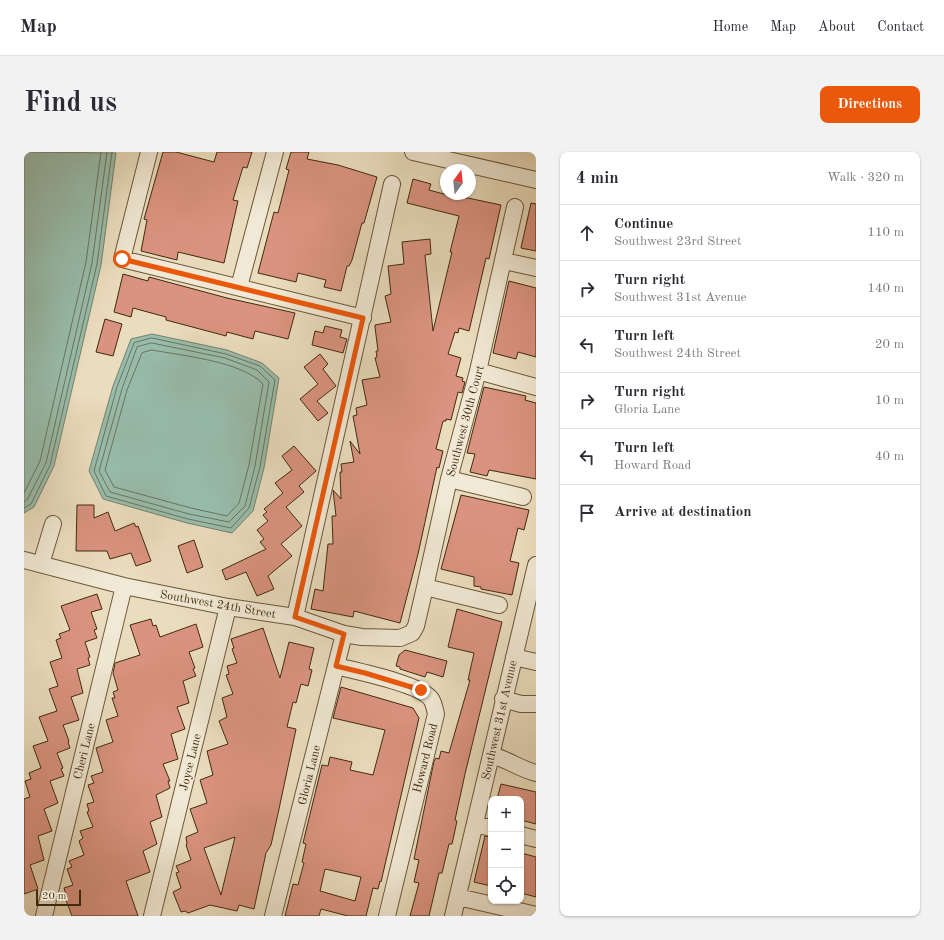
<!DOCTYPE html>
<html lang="en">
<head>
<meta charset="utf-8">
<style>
	:root { --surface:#fff; --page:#f2f2f3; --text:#2b2b33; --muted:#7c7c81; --line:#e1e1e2; --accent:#ea580c }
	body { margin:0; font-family:"Old Standard TT",serif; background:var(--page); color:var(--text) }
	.controls { position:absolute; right:12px; bottom:12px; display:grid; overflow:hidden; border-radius:8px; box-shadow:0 1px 3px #0004 }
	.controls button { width:36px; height:36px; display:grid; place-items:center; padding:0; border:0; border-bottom:1px solid var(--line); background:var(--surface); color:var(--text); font:20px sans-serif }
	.compass { position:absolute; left:416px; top:12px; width:36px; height:36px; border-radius:50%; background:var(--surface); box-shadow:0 1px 3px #0004; rotate:15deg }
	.scale { position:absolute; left:12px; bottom:10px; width:45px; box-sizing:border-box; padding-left:4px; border:2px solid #422a0d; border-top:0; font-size:11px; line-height:14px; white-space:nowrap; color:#422a0d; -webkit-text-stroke:3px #f1e9d5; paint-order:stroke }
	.stop { position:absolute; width:12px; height:12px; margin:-9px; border:3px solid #ea580c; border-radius:50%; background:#fff }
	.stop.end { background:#ea580c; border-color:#fff; box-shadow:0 1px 4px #0008 }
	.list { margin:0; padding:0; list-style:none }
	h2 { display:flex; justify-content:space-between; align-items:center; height:52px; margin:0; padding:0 16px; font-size:17px }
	h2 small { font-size:13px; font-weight:400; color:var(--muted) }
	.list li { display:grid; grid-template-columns:26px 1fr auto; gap:12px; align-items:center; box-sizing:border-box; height:56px; padding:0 16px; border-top:1px solid var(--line) }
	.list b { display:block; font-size:15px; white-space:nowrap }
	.list p { margin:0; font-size:13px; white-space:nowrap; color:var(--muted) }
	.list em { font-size:13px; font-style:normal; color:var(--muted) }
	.icon { flex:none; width:22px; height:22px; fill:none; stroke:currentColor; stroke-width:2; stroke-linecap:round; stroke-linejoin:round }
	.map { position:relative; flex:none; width:512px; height:764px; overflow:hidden; border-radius:8px }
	header { display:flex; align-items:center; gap:24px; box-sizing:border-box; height:56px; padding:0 20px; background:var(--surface); border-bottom:1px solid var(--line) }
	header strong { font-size:19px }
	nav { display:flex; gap:22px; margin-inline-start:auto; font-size:14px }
	.intro { display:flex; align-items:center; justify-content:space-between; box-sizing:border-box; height:96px; padding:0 24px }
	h1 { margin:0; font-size:28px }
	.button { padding:10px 18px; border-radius:8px; background:var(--accent); color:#fff; font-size:14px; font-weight:700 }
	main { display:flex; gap:24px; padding:0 24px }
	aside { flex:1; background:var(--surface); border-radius:8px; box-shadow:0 1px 3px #0004 }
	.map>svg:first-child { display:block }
	.water { fill:#98bdac; stroke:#76826c }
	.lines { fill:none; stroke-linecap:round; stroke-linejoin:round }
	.shore { stroke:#6d745c; stroke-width:1 }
	.building { fill:#da9380; stroke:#422a0d; fill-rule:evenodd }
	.minor-casing { stroke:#6c5739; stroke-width:18 }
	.minor { stroke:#f1e9d5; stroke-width:16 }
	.route { stroke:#ea580c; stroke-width:5 }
	.labels { text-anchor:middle; stroke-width:3.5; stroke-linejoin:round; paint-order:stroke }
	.street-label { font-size:12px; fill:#422a0d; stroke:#f1e9d5 }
</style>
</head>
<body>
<header>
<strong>Map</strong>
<nav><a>Home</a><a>Map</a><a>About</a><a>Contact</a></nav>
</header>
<div class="intro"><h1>Find us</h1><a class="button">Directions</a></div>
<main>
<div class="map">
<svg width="512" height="764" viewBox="0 0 512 764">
	<rect width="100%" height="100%" fill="#eaddbe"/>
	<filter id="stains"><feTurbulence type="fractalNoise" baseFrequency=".005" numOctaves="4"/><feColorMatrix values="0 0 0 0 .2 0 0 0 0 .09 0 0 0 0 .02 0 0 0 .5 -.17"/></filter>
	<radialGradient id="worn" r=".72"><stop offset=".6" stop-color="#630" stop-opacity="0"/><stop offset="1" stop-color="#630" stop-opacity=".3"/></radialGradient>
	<path class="water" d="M0,0L92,1L77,113L30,314L10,355L0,361Z
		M128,182L203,198L238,211L255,226L240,316L229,359L208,381L163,371L79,347L65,319L89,234L107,187Z"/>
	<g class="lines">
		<path class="shore" d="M128,186L202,202L236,214L251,228L236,315L225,356L207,376L164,367L82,344L70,319L93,235L110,191Z
			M128,191L201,206L233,218L245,230L231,314L221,354L205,370L165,362L86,340L75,319L98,237L113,195Z
			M128,198C159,204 217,209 239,232L225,313L215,351L203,364L167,356L90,335L81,318L103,238L118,201Z
			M0,341L16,309L62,110L77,0
			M0,350L3,348L22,311L68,111L83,0
			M0,356L7,352L26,313L73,112L88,0"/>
	</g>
	<path class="building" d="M139,0H152L190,10L193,0H228L223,16L219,15L209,48L214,49L200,111L154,100L153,108L117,99L123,68L120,67Z
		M267,0H285L283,7L314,13L353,25L340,71H338L328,108L325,114H323L317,139L300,135L302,128L274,121L272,130L234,121L250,60L254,61L265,18L262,17Z
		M389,27L407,32L405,38L438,47L439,45L477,53L465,107L462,106L445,179L435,176L434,181L431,180L424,202L437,206L432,224L439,226L438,229L441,230L438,241L434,240L427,268L422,267V269H419L412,297L419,299L415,316L413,315L394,402L376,471L330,459L329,465L287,457L291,437L299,439L304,392H309L308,364H312L309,338L317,347L316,320H318L317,312L330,310L326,289L336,302L329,264L333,263L332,256L343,253L338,228L356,225L351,206L353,205L352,199H354L351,175V173L367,170L361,144L367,142L364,114L380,112L378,90L406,87L407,102L401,103L409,179L428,100H426L435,64L383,51Z
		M507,51L512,52V99L497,96Z
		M99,122L124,129L125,125L203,146L271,161L264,187L231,179L229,187L203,180L202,184L142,168V165L109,156L107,165L90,160Z
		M485,129L512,136V205L494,200L492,207L469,201Z
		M81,167L98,172L89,204L72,200Z
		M301,174L318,178L316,185L323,187L319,201L288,193L291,179L299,181Z
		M296,202L304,212L299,217L312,234L293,249L304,261L294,269L276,247L294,232L280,215Z
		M460,235L502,244L501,248L512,251V327L465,318L463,324L446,320L451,302L443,301Z
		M270,294L292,319L275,334L280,340L262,355L278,374L257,392L268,404L244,424L250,437L233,444L222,420L202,428L198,418L242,397L236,390L240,387L233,378L244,369L239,363L243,360L240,357L259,341L251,331L268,318L258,304Z
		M437,343L505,358L500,378L494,376L486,409L495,411L488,443L457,437V435L450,434V425L417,417Z
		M53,353H70V366L84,360L91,379L110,371L112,375L114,374L127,409L112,414L107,401L86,407L83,399H52Z
		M170,388L179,415L163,421L154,394Z
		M73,442L78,457L67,460L73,477L70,478L73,486L61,490L66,505L64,506L66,513L53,517L59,541L47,545L55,568L39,573L45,589L44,590L46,596L33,601L39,616L37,617L40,624L26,629L34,651L20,657L28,679L14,684L20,708L6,713L14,737L0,742V647L6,645L1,629L7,627L5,621L17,616L9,594L24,589L15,565L33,559L25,537L34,534L26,510L38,506L32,488L37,486L35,482L46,478L37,454Z
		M433,457L478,470L441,622L431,668L433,669L428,692H425L418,721H415L405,764H386L395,731L390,730L395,708L390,707L410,609L412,606L415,607L417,599L425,601L446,528H444L450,501L424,495Z
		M127,467L129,474L132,473L136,485L172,472L179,495L165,500L171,516L169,517L172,524L159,529L165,551L153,555L161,577L147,582L154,607L139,612L146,629H144L146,636L132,643L138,665L126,670L133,692L119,699L126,720L102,729L114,764H48L40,743H42L40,736L49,733L43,717L48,715L45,709L60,703L55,689L59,686L56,679L69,675L63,660L65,659L63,652L70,650L64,633L70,631L67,624L79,620L72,596L89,590L82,568L94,564L88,546H91L89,540L94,538L89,521L91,511L116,503L106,473Z
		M239,476L256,526L265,490L290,496L285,517L288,518L284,534L277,532L272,551L269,550L263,575L272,577L255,657L247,693L242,701L230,757L215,753L213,759L186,753L164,761L161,759L157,760L149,740L157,736L152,721L155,720L152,714L167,708L162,693L163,692L162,685L174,680L166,657L183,651L176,628L189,623L183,599L204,592L195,569L203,565L198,546L209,542L202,523L205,522L203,514L213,511L208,497L210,496L207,487ZM211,685L197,743L180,696Z
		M381,498L423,509L419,525L403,520L401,525L376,517V515L372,514L375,503Z
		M317,535L389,556L395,566L357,730L356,729L354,737L349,736L342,764H324L297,757L295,764H261L269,732L274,733L280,711L278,710L282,692L279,691L298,613L304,614L306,605L328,610L326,618L349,623L361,578L309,566ZM301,717L337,725L331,749L296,739Z
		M477,632L512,640V672L497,668V647H473Z
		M461,684L467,685V734L450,730Z
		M497,701L512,705V745L497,741Z"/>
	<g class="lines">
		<defs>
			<path id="minor" d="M125,0L98,107L339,166
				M389,0L512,28
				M480,109L512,116
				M215,135L251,0
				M454,219L512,235
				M425,327L499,345
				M0,408L100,434L204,455L271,465L320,482L338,485L376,486L388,481L392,474L401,435L425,327L454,219L491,55
				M17,412L29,372
				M401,435L475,453
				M271,465L368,32
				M490,505L512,510
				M312,514C332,519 397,532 407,547C410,551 411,558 412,562L363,764
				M479,547L497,552H512
				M467,603C483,607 496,617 512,621
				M451,672L467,676
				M497,683L512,687
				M434,745L512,763
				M20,764L100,434
				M128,764L204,455
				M249,764L320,482
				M429,764L512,413"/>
		</defs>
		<use href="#minor" class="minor-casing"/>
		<use href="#minor" class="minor"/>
	</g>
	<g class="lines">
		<path class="route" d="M98,107L339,166L271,465L320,482L312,514L341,521L397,538"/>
	</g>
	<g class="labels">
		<g class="street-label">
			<text transform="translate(441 269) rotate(-75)" y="4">Southwest 30th Court</text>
			<text transform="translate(194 452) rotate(10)" y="4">Southwest 24th Street</text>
			<text transform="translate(475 568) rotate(-77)" y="4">Southwest 31st Avenue</text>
			<text transform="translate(60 599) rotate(-76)" y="4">Cheri Lane</text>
			<text transform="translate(401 606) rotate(-76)" y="4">Howard Road</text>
			<text transform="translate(166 610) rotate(-76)" y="4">Joyce Lane</text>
			<text transform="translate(285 623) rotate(-76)" y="4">Gloria Lane</text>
		</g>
	</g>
	<rect width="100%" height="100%" filter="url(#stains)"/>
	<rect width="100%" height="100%" fill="url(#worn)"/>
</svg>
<div class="controls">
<button>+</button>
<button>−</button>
<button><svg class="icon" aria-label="locate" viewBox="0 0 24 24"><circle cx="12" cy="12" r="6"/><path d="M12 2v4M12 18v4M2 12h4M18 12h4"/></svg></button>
</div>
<svg class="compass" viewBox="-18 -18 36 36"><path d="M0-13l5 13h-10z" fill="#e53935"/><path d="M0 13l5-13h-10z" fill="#7c7c81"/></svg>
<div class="scale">20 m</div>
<div class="stop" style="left:98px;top:107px"></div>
<div class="stop end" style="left:397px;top:538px"></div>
</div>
<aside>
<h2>4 min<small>Walk · 320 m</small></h2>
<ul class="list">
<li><svg class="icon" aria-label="ahead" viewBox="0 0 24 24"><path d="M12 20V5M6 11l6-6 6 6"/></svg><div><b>Continue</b><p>Southwest 23rd Street</p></div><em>110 m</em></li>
<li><svg class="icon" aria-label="right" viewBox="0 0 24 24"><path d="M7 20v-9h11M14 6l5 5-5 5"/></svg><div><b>Turn right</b><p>Southwest 31st Avenue</p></div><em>140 m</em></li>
<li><svg class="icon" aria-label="left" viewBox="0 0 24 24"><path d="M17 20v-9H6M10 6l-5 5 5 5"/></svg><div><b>Turn left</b><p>Southwest 24th Street</p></div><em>20 m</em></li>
<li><svg class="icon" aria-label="right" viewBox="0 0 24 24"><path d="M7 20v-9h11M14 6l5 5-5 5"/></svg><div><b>Turn right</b><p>Gloria Lane</p></div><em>10 m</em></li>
<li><svg class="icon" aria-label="left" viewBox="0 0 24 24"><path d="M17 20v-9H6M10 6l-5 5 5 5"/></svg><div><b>Turn left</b><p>Howard Road</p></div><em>40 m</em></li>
<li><svg class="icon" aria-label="arrive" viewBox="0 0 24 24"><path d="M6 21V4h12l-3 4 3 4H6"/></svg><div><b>Arrive at destination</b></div></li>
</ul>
</aside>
</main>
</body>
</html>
